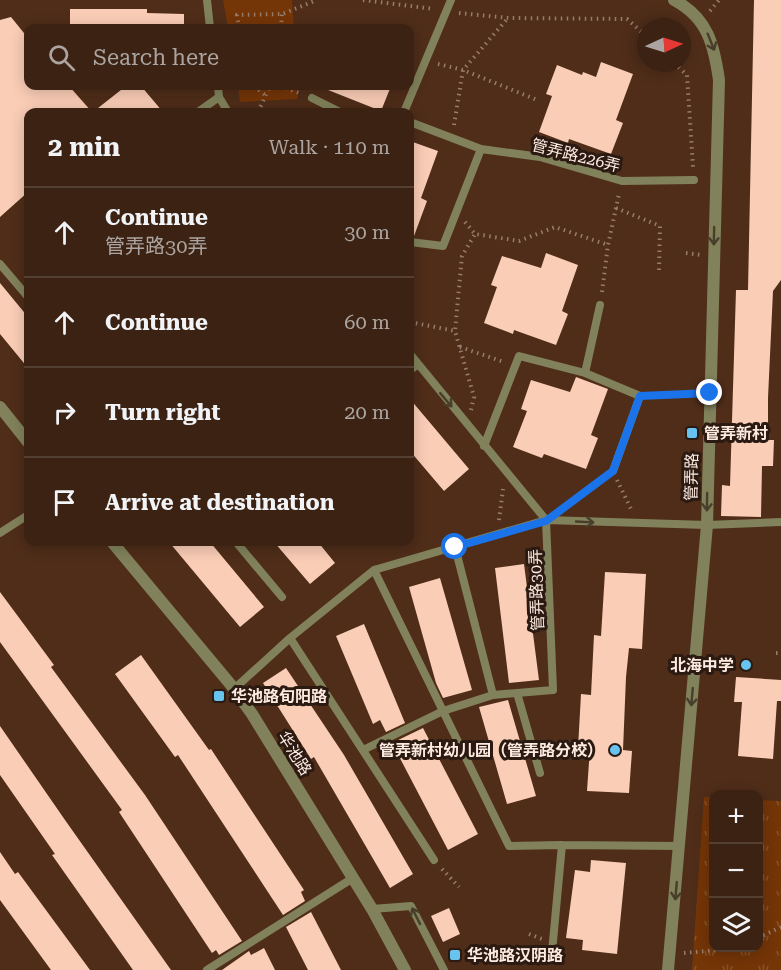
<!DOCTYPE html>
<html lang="en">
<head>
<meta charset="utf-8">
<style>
	:root { --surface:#3b2213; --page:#422a1c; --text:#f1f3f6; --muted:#aca4a0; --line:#543f33 }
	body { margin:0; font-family:"Roboto Serif","Noto Sans SC",serif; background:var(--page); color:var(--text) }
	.controls { position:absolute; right:18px; bottom:18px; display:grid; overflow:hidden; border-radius:12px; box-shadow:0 3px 15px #0003 }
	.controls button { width:54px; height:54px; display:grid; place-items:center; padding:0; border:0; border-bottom:2px solid var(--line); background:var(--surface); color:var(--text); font:30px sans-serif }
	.compass { position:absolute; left:637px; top:18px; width:54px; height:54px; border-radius:50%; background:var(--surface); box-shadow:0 3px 15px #0003; rotate:86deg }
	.stop { position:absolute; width:18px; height:18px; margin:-14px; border:4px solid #1a73e8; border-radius:50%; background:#fff }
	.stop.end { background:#1a73e8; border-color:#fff; box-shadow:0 2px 6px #0008 }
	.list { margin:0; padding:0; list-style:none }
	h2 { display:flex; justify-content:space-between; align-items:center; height:78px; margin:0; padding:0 24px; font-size:26px }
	h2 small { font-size:20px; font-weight:400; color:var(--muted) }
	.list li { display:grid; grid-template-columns:39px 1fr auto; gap:18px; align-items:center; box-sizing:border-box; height:90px; padding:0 24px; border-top:2px solid var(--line) }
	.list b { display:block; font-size:22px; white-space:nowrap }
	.list p { margin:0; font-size:20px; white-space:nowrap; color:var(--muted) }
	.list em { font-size:20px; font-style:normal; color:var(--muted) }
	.icon { flex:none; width:33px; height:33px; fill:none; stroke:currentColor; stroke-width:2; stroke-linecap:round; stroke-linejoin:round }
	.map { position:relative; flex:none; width:781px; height:970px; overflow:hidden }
	.search { position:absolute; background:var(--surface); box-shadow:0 3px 15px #0003; left:24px; top:24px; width:390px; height:66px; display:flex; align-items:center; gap:15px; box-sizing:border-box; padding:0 21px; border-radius:12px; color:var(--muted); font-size:22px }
	.panel { position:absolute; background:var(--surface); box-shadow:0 3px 15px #0003; left:24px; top:108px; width:390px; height:438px; border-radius:12px }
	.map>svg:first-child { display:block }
	.green { fill:#743507 }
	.park { fill:url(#park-tufts) }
	.building { fill:#facdb6 }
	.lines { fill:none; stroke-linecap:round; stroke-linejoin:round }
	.path { stroke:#987c6c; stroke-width:4; stroke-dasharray:1.5 4.5; stroke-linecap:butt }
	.lane { stroke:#81825b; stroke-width:8 }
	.street { stroke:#81825b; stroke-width:12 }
	.oneway { stroke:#483e2b }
	.route { stroke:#1a73e8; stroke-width:8 }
	.poi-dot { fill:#66c4ef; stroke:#2a1a11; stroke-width:2 }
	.labels { text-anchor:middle; stroke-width:6; stroke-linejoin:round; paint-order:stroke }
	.street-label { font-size:16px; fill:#fdeae1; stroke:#2a1a11 }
	.poi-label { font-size:16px; font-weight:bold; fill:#fdeae1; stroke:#2a1a11; text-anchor:start }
</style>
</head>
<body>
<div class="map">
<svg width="781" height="970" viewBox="0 0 781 970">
	<defs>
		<pattern id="park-tufts" width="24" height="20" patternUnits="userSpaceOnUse" patternTransform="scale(1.5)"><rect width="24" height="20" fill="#743507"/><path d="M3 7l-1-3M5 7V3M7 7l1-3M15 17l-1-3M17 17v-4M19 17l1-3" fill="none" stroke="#89522b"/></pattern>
	</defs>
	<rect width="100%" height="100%" fill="#4f2d19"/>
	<path class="green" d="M223,0H292L294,28H228Z
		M238,86H297L298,99L240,102Z"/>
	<path class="park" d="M704,797H713L714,948H758L759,800L781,801V970H692Z"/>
	<path class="building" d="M754,0H781V280L773,291L768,398V440H774L773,466H762L761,517L721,516L722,485L730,486L736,290H748Z
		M70,9H147V13L184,14V28H70Z
		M11,17L28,38V86H69L92,112H28V192L0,217V20Z
		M601,62L633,74L616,120L623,123L611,154L569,139L568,143L539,132L552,96L546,94L557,65L582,75L583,72L596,77Z
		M126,86H141L163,112H93Z
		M318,86H391L381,111Z
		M410,141L438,151L421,198L427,201L414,236H410Z
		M546,253L578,265L562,311L568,314L556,345L514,330L513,334L484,323L497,287L491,285L502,256L541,268Z
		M0,283L28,317V368L0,334Z
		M576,377L608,389L591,435L598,438L586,469L544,454L542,458L513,447L527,411L521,409L531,380L570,392Z
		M410,399L469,469L444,491L410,451Z
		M169,542H210L264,607L240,627Z
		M274,542H318L335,563L310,584Z
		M524,564L539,680L509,683L495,568Z
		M605,572L646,574L642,649L629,648L626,677L623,750L632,751L629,793L587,791L590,748H578L581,694L591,695L594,635L601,636Z
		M440,578L472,690L443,698L436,683L409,587Z
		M0,592L54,665L51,667L145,795L242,941L219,955L216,950L212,953L119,812L122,810L0,642Z
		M364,624L405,723L386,732L380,720L373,724L336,636Z
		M141,655L209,750L211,749L304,890L301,892L305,901L283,915L178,755L175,757L115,674Z
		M286,668L344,755L413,874L390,888L314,757L311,759L263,683Z
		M736,677L781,680V701H777L773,759L738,756L742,702H734Z
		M508,700L536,796L507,804L479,707Z
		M0,726L65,820L171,970H133L52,855L55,854L0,775Z
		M423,728L478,834L448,850L392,743Z
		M0,852L15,874L18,872L90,970H51L0,900Z
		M591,860L626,863L617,954L582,950L583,940L566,938L575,870L590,872Z
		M449,908L460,934L443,942L431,916Z
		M311,912L341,970H308L286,927Z
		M264,948L275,970H222L249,951L251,955Z"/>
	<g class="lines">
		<path class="path" d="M363,0L434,9
			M710,11L719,0
			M459,13L509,18L627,19L646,36
			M239,28L237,15L282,14L317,0
			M281,28L282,14
			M674,63L687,75L693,167
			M438,64L463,70L537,100
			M254,86L265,95
			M280,86L302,94
			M258,112L270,86
			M454,125L463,70L508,18
			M616,208L660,226L659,271
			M465,222L475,234L519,241L555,227L608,245
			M686,253L701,255
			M602,292L608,245L619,194
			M410,322L455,331
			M460,347L504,362
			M650,396L697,393
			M471,410L474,397L455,331L462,256L475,234
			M617,480L632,511
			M564,508L603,478
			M499,520L503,489
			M776,653H781
			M442,869L459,887
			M529,934L542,939
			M758,938L781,927
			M684,953L740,948"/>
		<path class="lane" d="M207,0L210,28
			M218,86L219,97L228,112
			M312,98L340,112
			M198,112L219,97
			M404,112L451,0
			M410,122L481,149
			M410,242L443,246L481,149L540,157L622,181L694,180
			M0,264L28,297
			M410,354L546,520L707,525L781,522
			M410,370L417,365
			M585,373L640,396L613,471
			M484,446L519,356L585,373L600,305
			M0,533L28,515
			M236,542L282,597
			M455,547L493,695
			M374,570L509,846L562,845L552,952
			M290,638L434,860
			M234,689L290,638L374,570L546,520L553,690L493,695L443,711L363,750
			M517,693L540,773
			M562,845L680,846
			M372,909L411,906L444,970
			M207,970L353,878"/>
		<path class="street" d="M0,407L28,442
			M112,542L231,685L252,714L372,909L405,970
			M668,970L707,525L719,80C714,45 708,18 674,0"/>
	</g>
	<defs><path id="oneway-shaft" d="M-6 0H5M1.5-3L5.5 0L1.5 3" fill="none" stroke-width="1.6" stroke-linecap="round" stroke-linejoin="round" transform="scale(1.5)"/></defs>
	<g class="oneway">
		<use href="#oneway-shaft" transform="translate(711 42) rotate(68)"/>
		<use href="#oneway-shaft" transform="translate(714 236) rotate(91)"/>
		<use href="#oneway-shaft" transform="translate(446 400) rotate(50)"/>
		<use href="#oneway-shaft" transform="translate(707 502) rotate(91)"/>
		<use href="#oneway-shaft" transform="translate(585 522) rotate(3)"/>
		<use href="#oneway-shaft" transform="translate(692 697) rotate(95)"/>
		<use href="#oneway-shaft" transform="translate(676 891) rotate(95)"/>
		<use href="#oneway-shaft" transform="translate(416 916) rotate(-117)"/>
	</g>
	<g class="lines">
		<path class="route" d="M455,547L546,521L613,471L640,396L710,393"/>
	</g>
	<g class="poi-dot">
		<rect x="686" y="427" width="12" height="12" rx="3"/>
		<circle cx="746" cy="665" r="6"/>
		<rect x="213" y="690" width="12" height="12" rx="3"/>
		<circle cx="615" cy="750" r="6"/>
		<rect x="449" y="949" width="12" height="12" rx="3"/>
	</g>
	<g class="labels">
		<g class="street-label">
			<text transform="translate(576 155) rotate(14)" y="6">管弄路226弄</text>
			<text transform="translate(691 477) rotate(-89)" y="6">管弄路</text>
			<text transform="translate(536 590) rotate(-92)" y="6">管弄路30弄</text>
			<text transform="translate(295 753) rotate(58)" y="6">华池路</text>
		</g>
		<g class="poi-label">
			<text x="704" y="439">管弄新村</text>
			<text x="734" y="671" text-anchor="end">北海中学</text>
			<text x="231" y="702">华池路旬阳路</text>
			<text x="603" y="756" text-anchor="end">管弄新村幼儿园（管弄路分校）</text>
			<text x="467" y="961">华池路汉阴路</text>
		</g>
	</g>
</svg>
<div class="controls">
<button>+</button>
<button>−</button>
<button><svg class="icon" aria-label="layers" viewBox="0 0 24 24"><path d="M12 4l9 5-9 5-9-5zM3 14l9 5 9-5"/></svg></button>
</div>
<svg class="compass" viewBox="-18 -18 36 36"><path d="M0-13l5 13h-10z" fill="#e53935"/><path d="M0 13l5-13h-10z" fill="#aca4a0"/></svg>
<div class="stop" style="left:455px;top:547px"></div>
<div class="stop end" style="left:710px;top:393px"></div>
<div class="search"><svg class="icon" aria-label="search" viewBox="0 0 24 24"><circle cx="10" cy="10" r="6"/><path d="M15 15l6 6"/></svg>Search here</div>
<section class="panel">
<h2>2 min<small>Walk · 110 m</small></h2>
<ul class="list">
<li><svg class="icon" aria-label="ahead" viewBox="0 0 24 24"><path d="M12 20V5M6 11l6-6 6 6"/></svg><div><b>Continue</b><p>管弄路30弄</p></div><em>30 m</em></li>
<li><svg class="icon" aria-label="ahead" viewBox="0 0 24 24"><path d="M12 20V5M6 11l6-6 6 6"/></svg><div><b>Continue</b></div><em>60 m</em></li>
<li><svg class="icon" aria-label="right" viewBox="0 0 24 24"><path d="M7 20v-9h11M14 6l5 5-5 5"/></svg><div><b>Turn right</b></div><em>20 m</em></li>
<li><svg class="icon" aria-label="arrive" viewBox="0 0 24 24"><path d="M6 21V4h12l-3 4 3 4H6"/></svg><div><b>Arrive at destination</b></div></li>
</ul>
</section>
</div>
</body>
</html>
